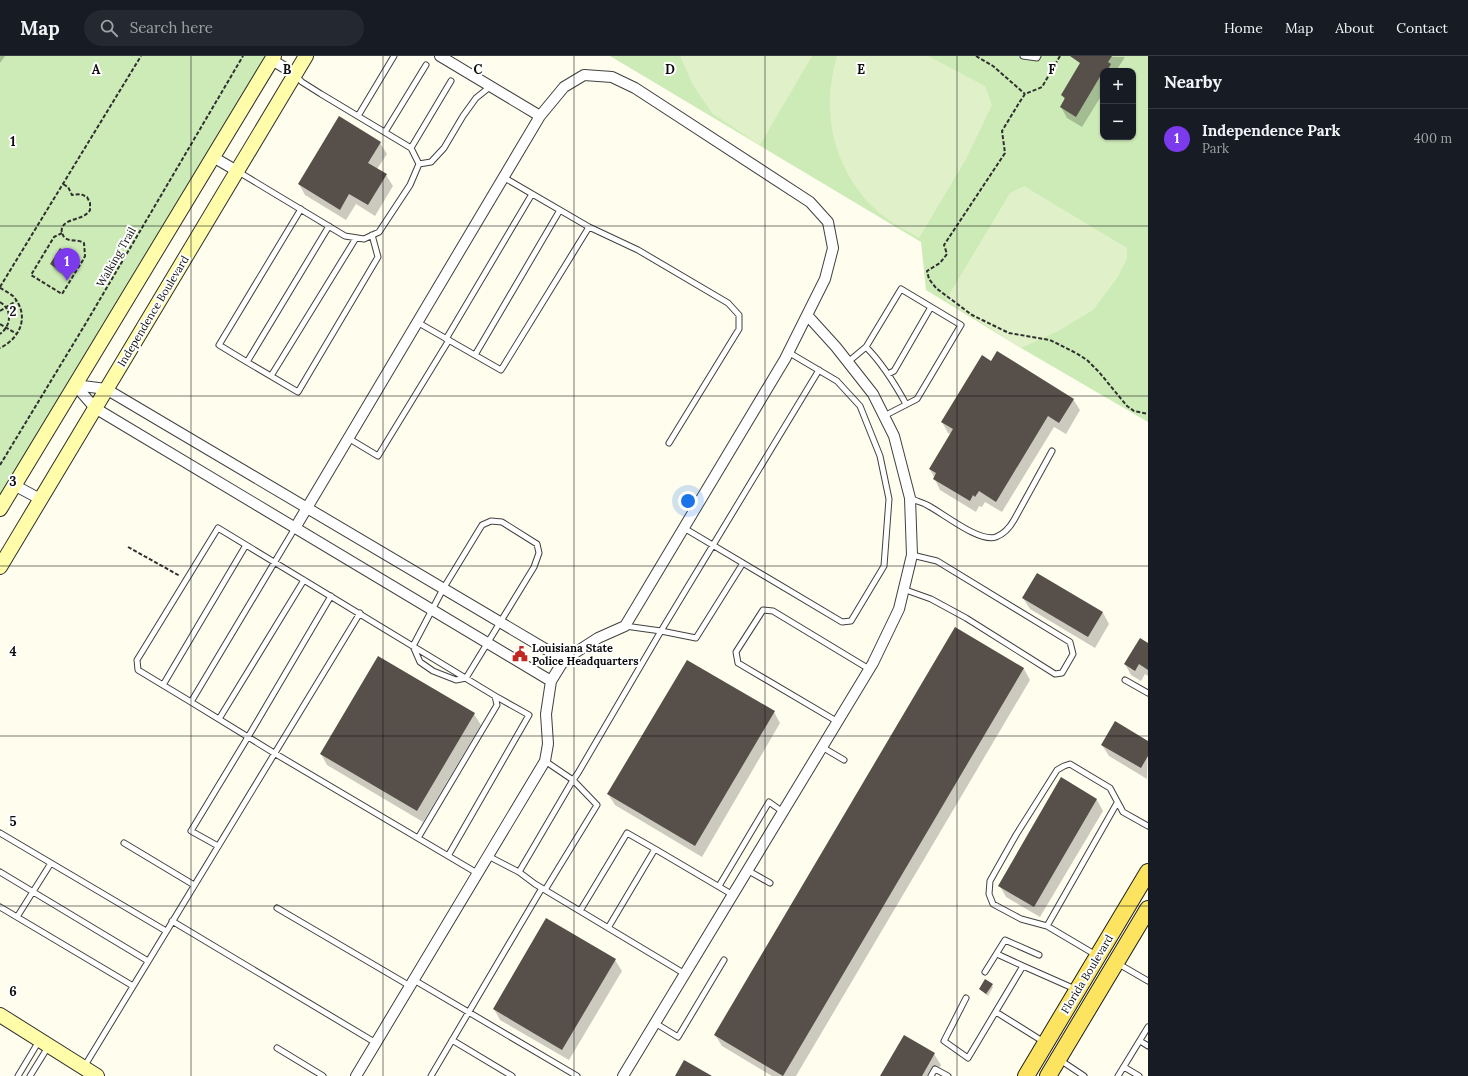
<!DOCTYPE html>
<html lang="en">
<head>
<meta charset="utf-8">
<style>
	:root { --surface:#171b24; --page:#242831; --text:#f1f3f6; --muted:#9ea1a6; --line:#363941; --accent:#7c3aed }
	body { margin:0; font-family:Lora,serif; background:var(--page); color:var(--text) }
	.controls { position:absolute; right:12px; top:12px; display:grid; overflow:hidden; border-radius:8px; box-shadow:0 1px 3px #0004 }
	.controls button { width:36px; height:36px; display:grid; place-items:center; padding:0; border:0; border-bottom:1px solid var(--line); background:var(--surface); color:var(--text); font:20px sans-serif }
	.you { position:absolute; left:688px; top:445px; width:14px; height:14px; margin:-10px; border:3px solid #fff; border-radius:50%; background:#1a73e8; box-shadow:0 0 0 6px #1a73e833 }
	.badge { display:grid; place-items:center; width:26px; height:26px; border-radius:50%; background:var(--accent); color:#fff; font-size:13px; font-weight:700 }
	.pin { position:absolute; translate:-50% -33px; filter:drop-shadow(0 1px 2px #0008) }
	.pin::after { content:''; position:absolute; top:21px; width:14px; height:12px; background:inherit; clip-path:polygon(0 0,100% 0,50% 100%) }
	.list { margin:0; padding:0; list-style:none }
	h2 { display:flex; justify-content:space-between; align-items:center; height:52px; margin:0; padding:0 16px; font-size:17px }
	h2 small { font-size:13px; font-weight:400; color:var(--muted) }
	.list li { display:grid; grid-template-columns:26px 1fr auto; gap:12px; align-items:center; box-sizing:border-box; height:60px; padding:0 16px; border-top:1px solid var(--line) }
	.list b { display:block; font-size:15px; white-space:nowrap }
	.list p { margin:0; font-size:13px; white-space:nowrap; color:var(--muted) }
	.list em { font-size:13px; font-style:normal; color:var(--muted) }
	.icon { flex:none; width:22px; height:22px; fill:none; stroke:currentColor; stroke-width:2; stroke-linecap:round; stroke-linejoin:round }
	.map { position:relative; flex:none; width:1148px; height:1020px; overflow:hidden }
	header { display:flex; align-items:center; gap:24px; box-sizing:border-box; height:56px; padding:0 20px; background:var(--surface); border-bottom:1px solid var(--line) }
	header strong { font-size:19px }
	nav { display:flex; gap:22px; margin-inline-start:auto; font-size:14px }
	.search { width:280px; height:36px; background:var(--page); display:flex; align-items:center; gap:10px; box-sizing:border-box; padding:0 14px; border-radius:22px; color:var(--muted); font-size:15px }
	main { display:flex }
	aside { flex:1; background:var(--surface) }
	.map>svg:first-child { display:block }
	.green { fill:#cdebb7; fill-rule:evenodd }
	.pitch { fill:#e0f1c9 }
	.shadow { fill:#0003 }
	.building { fill:#57504a }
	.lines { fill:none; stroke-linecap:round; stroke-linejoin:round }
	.lane-casing { stroke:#414141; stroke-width:7 }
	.street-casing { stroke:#414141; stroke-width:12 }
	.secondary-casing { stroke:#303030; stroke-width:16 }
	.primary-casing { stroke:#1f1f1f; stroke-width:18 }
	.path { stroke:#303030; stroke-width:2; stroke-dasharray:4 2; stroke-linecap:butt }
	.lane { stroke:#fff; stroke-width:5 }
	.street { stroke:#fff; stroke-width:10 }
	.secondary { stroke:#fffda9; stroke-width:14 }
	.primary { stroke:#fce461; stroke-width:16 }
	.grid { fill:none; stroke:#0e0e0e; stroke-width:1; stroke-opacity:0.55 }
	.labels { text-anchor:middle; stroke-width:4; stroke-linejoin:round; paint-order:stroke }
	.street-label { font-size:11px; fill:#0e0e0e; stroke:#fff }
	.poi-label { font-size:11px; font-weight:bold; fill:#0e0e0e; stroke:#fff; text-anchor:start }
	.grid-label { font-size:13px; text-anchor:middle; font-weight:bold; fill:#0e0e0e; stroke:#fff; stroke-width:4; stroke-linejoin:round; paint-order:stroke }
</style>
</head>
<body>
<header>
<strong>Map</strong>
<div class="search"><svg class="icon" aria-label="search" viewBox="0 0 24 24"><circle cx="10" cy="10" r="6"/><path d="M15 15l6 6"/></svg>Search here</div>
<nav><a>Home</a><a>Map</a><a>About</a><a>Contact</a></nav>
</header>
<main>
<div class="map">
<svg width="1148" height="1020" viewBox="0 0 1148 1020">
	<rect width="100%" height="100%" fill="#fffdee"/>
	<path class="green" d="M0,0H268L0,451Z
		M610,0H1148V366L1021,292L926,234L921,186ZM1103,15H1133V81H1103Z"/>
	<path class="pitch" d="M680,0H812L760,89L712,57L693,29Z
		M837,0H928L985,30L992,49L966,103L919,182C903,173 886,164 873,151C832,110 821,54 837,0Z
		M1024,130L1127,192V203L1117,222L1093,254L1058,275L1021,292L946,244L1010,137Z"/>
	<path class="shadow" d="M0,0H5L0,7Z
		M1082,0L1125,1L1116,15H1103V37L1082,71L1067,62L1061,51L1065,44L1062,39L1081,8Z
		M380,87L387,98L377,113L386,119L393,130L375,160L356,148L346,164L305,139L299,128Z
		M60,193L75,203L78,208L68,223L54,213L51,208Z
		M992,306L1073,343L1080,354L1066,378L1054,371L1002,456L985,446L982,451L979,450L976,456L940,434L930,413L951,378L948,377L942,366Z
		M1023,542L1103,557L1109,568L1095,592L1030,553Z
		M955,573L1024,613L1030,624L796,1020H772L722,990L715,979Z
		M1148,589V620L1145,618L1141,625L1131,619L1125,608Z
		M774,656L780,667L702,801L615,749L608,738Z
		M474,658L481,669L423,766L327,709L321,698Z
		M1148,686L1147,723L1109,700L1102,689Z
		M1062,723L1097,744L1103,755L1040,861L1006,841L1000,830Z
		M615,904L622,915L569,1004L500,964L494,953Z
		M992,929L993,931L988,940L980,933Z
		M934,998L941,1009L934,1020H881Z"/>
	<path class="building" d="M1070,0H1112L1108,6L1111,8L1107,15H1103V20L1101,19L1076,61L1060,51L1065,42L1061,39L1080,7Z
		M339,60L381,86L368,107L387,118L368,149L349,138L340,154L298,128Z
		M60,192L75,202L65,218L50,208Z
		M997,295L1074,343L1059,367L1048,360L996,446L979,435L975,441L973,439L970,445L933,423L936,417L929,413L953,373L941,366L982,299L991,305Z
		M1037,517L1103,556L1088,581L1022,542Z
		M955,571L1024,612L783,1020L714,979Z
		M1140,582L1148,587V614L1139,608L1135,615L1124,608Z
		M378,600L475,657L417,755L320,698Z
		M687,604L775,655L695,790L607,738Z
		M1115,665L1148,685V700L1141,712L1101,689Z
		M1061,721L1097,743L1034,851L998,830Z
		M546,862L616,903L562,994L493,953Z
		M985,923L993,928L986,938L979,933Z
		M904,979L935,997L922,1020H880Z
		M684,1004L712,1020H675Z"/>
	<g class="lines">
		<defs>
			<path id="lane" d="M1023,0L1037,2L1038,0
				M358,60L394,0
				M385,76L426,9
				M411,92L451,25
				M419,108L431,106L444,92L463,60L476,42L491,30
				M237,115L345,180L364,183L379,176L410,129L419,108L411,92L321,38L302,26L295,19
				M301,153L219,289L247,306L329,170
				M589,171L638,194L728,247L739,259V273L669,387
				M417,266L501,314L589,171L503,121
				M446,283L532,138
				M866,291C883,308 895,328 906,348
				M475,299L560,154
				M247,306L298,336L378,201L372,179
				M848,306L866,291L901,233L961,269L917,343L884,360
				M888,318L894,315L931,251
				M271,320L356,182
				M348,382L378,400L449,284
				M910,442C915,445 922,446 927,449C943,457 979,487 996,481C1004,478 1010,471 1014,464L1052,395
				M491,465L502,466L537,488L539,497L534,511L466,622L456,624L433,615L420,606L413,590L443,533L482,469Z
				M295,472L191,646L274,697L477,817
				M684,472L842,566L851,565L884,510L889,443L880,400L860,350L837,325L788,296
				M743,507L696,582L661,575L819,314
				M903,533L931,543L966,562L1055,618L1062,617L1073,598L1070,586L937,505L912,499
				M1125,624L1148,637
				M163,629L246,489
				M191,646L138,614L137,604L218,472L495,640L497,649L418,782
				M219,663L304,524
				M838,666L738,607L736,596L763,554L773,555L869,613
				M822,691L844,704
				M545,705L573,724L578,717L661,575L625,570
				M0,777L166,875
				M124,787L194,829
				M218,790L191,775L248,681L331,540
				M448,800L529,659L495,640
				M488,800L519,816
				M747,814L770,827
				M0,816L148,905
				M719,830L769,746L783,756
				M545,834L597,749L573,724L519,816L535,828L685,918
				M0,851L133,930
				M277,852L410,930
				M580,855L627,777L655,793
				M17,861L51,807
				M172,865L376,987
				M1047,870L1117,747
				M608,872L655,793L733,839
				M997,898L1023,910
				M1096,899L1047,870L1021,863L993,848L989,838L990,825L1016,779L1057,714L1064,710L1070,708L1110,732L1123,756L1148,770
				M1117,907L1148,925
				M985,916L1005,884L1039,899
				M414,924L577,1020
				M966,942L944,985L968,1002L1023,910L1075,933
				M996,956L1044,986
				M655,967L678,981L724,904
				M452,984L512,1020
				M1140,985L1148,990
				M277,992L323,1020
				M1060,1004L1084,1020
				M84,1011L360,557
				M1124,1011L1139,1020
				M18,1020L39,985
				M30,1020L48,991
				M431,1020L542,832
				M931,1020L935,1013L948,1020
				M1118,1020L1148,971"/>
			<path id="street" d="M440,0L540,60
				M272,4L295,18
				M213,101L237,115
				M14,429L40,443
				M295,472L540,60L564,31L584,19L612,21L635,32L810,146L828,166L833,192L825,223L785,303L625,570L598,582L564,604L551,625L546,658L548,688L545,705L356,1020
				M551,625L95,352L75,329L106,333L564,604
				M623,1020L873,607L899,553L912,499L910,442L894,380L873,338L836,291L807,259"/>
			<path id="secondary" d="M0,453L274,0
				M0,511L306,0
				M0,959L97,1020"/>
			<path id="primary" d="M1026,1020L1148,816
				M1048,1020L1148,853"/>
		</defs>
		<use href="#lane" class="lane-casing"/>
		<use href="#street" class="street-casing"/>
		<use href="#secondary" class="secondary-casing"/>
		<use href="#primary" class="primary-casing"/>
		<path class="path" d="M976,0L993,10L1025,38
			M1060,0L1042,31L1025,38L1019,47L1002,75L1005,97L944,189L947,198L940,207L927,215L929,223L936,232L972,259L1009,277L1050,284L1076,297L1087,304L1099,316L1127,350L1134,355L1148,358
			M62,177L54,181L31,219L62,238L83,204L85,200L84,187C78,183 71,186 65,182C63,180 63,179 62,177C59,164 78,164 85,159C87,158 89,156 90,154V147L87,141L81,138L72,139L68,131L63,128
			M0,231L141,0
			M0,232C4,234 9,237 13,240C30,259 21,282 0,292
			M0,246C13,254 11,270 0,278
			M0,255L16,245
			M0,268L17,278
			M0,409L86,267L243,0
			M128,491L180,520"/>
		<use href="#lane" class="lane"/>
		<use href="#street" class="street"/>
		<use href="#secondary" class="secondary"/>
		<use href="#primary" class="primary"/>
	</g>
	<path class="grid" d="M191,0V1020M383,0V1020M574,0V1020M765,0V1020M957,0V1020M0,170H1148M0,340H1148M0,510H1148M0,680H1148M0,850H1148"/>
	<defs>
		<symbol id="civic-bare" viewBox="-9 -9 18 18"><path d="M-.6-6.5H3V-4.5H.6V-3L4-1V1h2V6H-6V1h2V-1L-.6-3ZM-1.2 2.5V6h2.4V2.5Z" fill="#c22821" stroke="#fff" stroke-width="2.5" paint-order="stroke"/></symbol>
	</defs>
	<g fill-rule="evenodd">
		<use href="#civic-bare" x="509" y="587" width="22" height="22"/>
	</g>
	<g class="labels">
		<g class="street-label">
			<text transform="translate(116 201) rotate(-60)" y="4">Walking Trail</text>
			<text transform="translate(153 255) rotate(-59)" y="4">Independence Boulevard</text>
			<text transform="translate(1087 918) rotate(-59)" y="4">Florida Boulevard</text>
		</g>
		<g class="poi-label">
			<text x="532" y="596">Louisiana State<tspan x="532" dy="13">Police Headquarters</tspan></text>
		</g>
	</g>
	<g class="grid-label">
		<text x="96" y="18">A</text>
		<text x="287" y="18">B</text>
		<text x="478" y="18">C</text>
		<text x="670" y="18">D</text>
		<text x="861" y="18">E</text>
		<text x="1052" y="18">F</text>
		<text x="13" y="90">1</text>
		<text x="13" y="260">2</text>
		<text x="13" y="430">3</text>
		<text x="13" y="600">4</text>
		<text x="13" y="770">5</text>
		<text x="13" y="940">6</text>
	</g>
</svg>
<div class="controls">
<button>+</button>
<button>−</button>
</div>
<div class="you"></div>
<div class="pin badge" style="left:67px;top:225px">1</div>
</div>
<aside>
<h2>Nearby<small></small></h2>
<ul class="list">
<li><span class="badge">1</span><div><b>Independence Park</b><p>Park</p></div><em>400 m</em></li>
</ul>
</aside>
</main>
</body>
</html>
